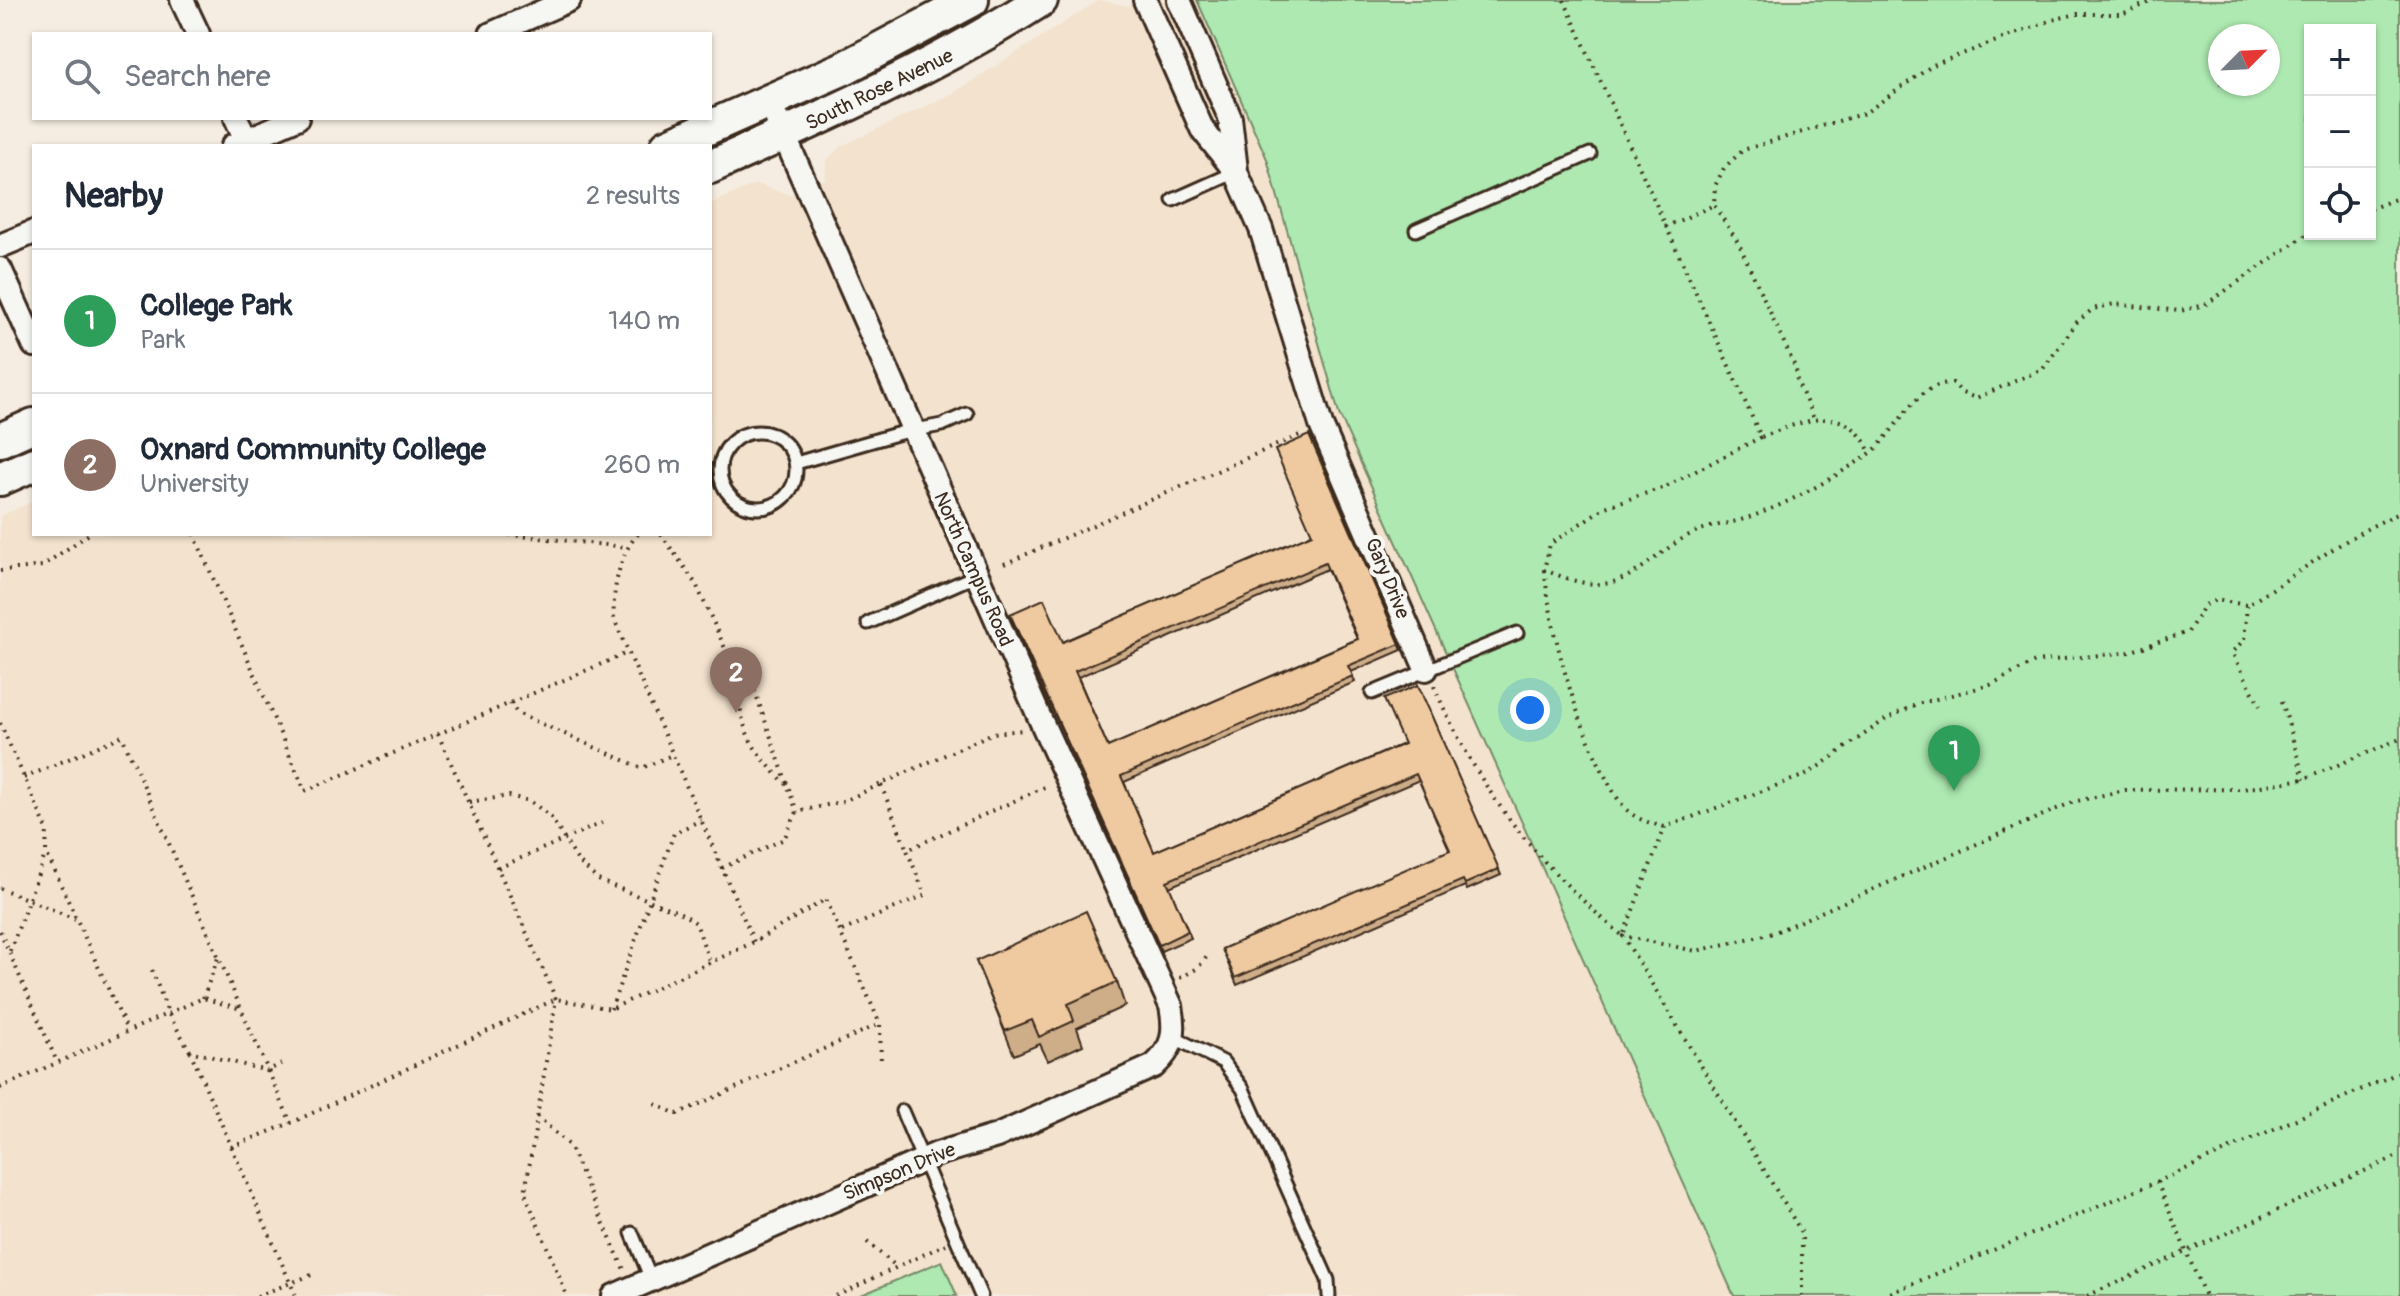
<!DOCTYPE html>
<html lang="en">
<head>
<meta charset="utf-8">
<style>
	:root { --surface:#fff; --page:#f6f6f7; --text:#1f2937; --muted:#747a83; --line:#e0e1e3; --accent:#3b2a1e }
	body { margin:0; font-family:Pangolin,sans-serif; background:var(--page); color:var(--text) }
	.controls { position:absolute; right:24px; top:24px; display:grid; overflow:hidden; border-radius:0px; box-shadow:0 2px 6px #0004 }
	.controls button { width:72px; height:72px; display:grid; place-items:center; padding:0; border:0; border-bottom:2px solid var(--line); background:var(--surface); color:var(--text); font:40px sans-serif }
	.compass { position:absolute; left:2208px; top:24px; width:72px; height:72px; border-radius:50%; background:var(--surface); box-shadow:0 2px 6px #0004; rotate:66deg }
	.you { position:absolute; left:1530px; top:710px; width:28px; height:28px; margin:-20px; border:6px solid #fff; border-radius:50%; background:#1a73e8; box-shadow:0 0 0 12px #1a73e833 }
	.badge { display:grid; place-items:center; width:52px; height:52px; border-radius:50%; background:var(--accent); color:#fff; font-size:26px; font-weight:700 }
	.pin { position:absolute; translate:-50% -66px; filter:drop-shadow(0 2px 4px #0008) }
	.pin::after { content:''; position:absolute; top:42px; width:28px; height:24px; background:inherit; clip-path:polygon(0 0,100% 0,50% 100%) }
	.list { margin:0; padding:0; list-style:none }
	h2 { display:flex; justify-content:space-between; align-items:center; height:104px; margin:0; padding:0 32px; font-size:34px }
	h2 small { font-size:26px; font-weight:400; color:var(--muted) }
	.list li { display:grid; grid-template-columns:52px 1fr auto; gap:24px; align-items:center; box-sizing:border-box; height:144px; padding:0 32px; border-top:2px solid var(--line) }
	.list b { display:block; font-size:30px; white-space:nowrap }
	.list p { margin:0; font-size:26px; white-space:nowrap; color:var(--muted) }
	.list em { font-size:26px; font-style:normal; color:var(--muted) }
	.icon { flex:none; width:44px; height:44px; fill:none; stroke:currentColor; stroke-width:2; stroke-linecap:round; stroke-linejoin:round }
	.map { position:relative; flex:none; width:2400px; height:1296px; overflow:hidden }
	.search { position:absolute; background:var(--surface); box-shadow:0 2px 6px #0004; left:32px; top:32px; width:680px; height:88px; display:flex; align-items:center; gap:20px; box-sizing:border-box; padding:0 28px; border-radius:0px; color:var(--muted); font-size:30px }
	.panel { position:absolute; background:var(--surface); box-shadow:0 2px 6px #0004; left:32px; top:144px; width:680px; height:392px; border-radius:0px }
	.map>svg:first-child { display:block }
	.built { fill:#f3e2cd }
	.green { fill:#ade9b0; stroke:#748a67; stroke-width:2; fill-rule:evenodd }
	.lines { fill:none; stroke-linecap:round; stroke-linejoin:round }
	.service-casing { stroke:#3b2a1e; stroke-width:17 }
	.minor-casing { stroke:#3b2a1e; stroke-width:28 }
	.secondary-casing { stroke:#3b2a1e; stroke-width:38 }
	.path { stroke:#3b2a1e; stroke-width:4; stroke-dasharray:2 6; stroke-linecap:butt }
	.service { stroke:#f6f6f2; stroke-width:11 }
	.minor { stroke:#f6f6f2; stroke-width:22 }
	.secondary { stroke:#f6f6f2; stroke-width:32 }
	.wall { fill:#cead89; stroke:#3b2a1e; stroke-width:2; fill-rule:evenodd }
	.building { fill:#efc99f; stroke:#3b2a1e; stroke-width:2; fill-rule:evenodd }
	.labels { text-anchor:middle; stroke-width:8; stroke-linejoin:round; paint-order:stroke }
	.street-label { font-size:20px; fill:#3b2a1e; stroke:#f6f6f2 }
</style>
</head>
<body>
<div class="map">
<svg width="2400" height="1296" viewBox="0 0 2400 1296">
	<rect width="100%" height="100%" fill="#f5ede1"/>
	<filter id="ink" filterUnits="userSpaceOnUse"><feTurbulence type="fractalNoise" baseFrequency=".0125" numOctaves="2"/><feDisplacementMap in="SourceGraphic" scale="16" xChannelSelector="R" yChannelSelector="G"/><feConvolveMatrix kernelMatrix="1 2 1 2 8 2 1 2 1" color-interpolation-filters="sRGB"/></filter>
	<g filter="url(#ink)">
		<path class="built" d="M1099,0L1128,6L1137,0H1197L1267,159L1339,414L1734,1296H0V516L34,501V534H710V204L756,184L790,195L825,179L826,162L840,147L955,92Z"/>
		<path class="green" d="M1197,0H2400V1296H1734L1339,414L1267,159ZM2310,30H2370V234H2310ZM2220,36H2268V84H2220Z
			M942,1261L957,1296H859Z"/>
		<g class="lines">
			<defs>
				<path id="service" d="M1173,200L1236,172
					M1416,230L1590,154
					M720 470a38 38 0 1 1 76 0a38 38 0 1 1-76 0Z
					M796,463L900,433L942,425L967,414
					M868,623L977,575
					M1372,693L1517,633
					M1175,1038L1223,1062L1243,1089L1328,1280L1329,1296
					M902,1111L981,1296
					M632,1233L651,1279"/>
				<path id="minor" d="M182,0L198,34
					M1145,0L1202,129L1236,172L1261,229L1321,425L1426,669
					M1179,0L1230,118L1236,170
					M491,34L569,0
					M236,118L246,140
					M233,146L297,118
					M0,246L34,232
					M0,269L34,345
					M614,1296L937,1154L997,1136L1154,1066C1174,1048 1176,1032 1171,1006L1042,723L769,101"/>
				<path id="secondary" d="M667,146L844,68L972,0
					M710,167C824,117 936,67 1041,0
					M0,440L34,425
					M0,479L34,464"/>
			</defs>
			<use href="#service" class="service-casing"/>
			<use href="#minor" class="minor-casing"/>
			<use href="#secondary" class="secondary-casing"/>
			<path class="path" d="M1564,0L1761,437C1802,422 1848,399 1870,453
				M2370,209L2400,197
				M1665,227L1714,205
				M1813,417L1797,381L1796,369L1739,244L1714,205L1715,186L1724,168L1743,150L1865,113L1933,65L2052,20L2077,14H2122L2155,0
				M1761,437L1665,487L1605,507L1550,544L1544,570C1563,577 1581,585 1602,584C1637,581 1661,548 1691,534C1709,525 1731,524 1750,517C1790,503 1832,479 1868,455C1895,436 1915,381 1953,383L1962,393L1976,398L2043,369L2077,322L2093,309L2114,304L2180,311L2205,305L2310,232
				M710,464L720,469
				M194,534L305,791L627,653
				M501,534L626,547
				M638,534C619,554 612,592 614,619L754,942
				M661,534L696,584L734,668L753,686L797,812
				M1004,564L1302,434
				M1544,570C1553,636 1568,694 1595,755C1603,772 1613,795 1626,809C1637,820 1650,823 1665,827L1808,774L1886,719L1917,704L1990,685L2035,662L2129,652L2188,632L2205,605L2216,600L2247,605C2298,574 2345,536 2400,513
				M0,571L42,566L89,534
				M2247,605L2244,640L2232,652L2260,706
				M734,670C744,731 742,740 787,785
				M1434,686C1480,793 1534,861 1623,936L1665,827
				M2282,701L2304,779
				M510,703L517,713L642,768L672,755
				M0,723L47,829L46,852L127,1030
				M438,734L556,999L525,1193L567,1296
				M24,778L122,736L291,1123
				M881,785L907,850
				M469,802L509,796L530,801L550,816L578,861L598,880L683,914L696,923L710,963
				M498,868L602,823
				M722,868L784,839L797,812L844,801L993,733L1024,730
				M0,888L75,919
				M0,931L57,1062
				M842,931L925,895L907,850L1049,785
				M10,951L45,855
				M152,970L168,1013L190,1051L267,1071L281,1064
				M1180,978L1198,968L1208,955
				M203,998L219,955
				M611,1009L674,833L701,820
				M190,1051L296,1296
				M0,1088L203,998L241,1009
				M655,1104L677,1114L880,1024
				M537,1116L569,1145L625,1272
				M231,1147L291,1123L556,999L611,1009L754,942L826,899L880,1024L881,1063
				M2157,1182L2205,1296
				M867,1242L897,1267
				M257,1296L314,1274
				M836,1296L946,1244
				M1802,1296V1233L1623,936L1696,951L1773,933L2073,802L2125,790L2242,789L2304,779L2400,739
				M1883,1296L2157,1182L2400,1072
				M2087,1296L2400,1155"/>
			<use href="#service" class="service"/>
			<use href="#minor" class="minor"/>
			<use href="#secondary" class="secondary"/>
		</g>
		<path class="wall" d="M1309,435L1402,650L1351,672L1355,682L1124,782L1154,852L1403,744L1418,685L1501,875L1467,890L1465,886L1237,985L1222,949L1450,851L1419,780L1169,887L1191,938L1161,951L1012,620L1063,642L1312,534ZM1327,569L1357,639L1108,747L1078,677Z
			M976,961L1117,982L1125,1006L1077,1028L1083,1045L1048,1061L1040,1044L1014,1055Z"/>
		<path class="building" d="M1309,435L1400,644L1348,666L1353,676L1121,776L1154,852L1404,744L1384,699L1418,685L1499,869L1465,884L1463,880L1235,978L1222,949L1450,850L1416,774L1167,881L1188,931L1159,945L1010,614L1044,599L1063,642L1312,534L1275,450ZM1325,563L1358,639L1108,747L1075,671Z
			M1086,911L1117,982L1068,1004L1074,1021L1039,1037L1032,1020L1005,1031L976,961Z"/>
	</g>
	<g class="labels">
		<g class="street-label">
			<text transform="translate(879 89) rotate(-26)" y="7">South Rose Avenue</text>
			<text transform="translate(974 569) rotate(66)" y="7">North Campus Road</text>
			<text transform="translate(1388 578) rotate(67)" y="7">Gary Drive</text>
			<text transform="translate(899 1171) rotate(-23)" y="7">Simpson Drive</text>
		</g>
	</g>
</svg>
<div class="controls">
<button>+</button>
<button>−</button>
<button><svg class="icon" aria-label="locate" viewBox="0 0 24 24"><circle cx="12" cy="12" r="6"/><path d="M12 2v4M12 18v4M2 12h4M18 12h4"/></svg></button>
</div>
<svg class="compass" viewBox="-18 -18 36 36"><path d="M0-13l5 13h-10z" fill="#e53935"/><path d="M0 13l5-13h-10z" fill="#747a83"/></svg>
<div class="you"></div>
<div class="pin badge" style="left:1954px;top:791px;background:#2e9e5b">1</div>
<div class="pin badge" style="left:736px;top:713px;background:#8d6e63">2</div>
<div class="search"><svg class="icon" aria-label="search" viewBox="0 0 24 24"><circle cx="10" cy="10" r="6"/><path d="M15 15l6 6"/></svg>Search here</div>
<section class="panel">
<h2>Nearby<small>2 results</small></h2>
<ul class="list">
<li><span class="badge" style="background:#2e9e5b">1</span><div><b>College Park</b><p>Park</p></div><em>140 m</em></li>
<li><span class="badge" style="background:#8d6e63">2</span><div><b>Oxnard Community College</b><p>University</p></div><em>260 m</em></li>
</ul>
</section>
</div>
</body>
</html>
